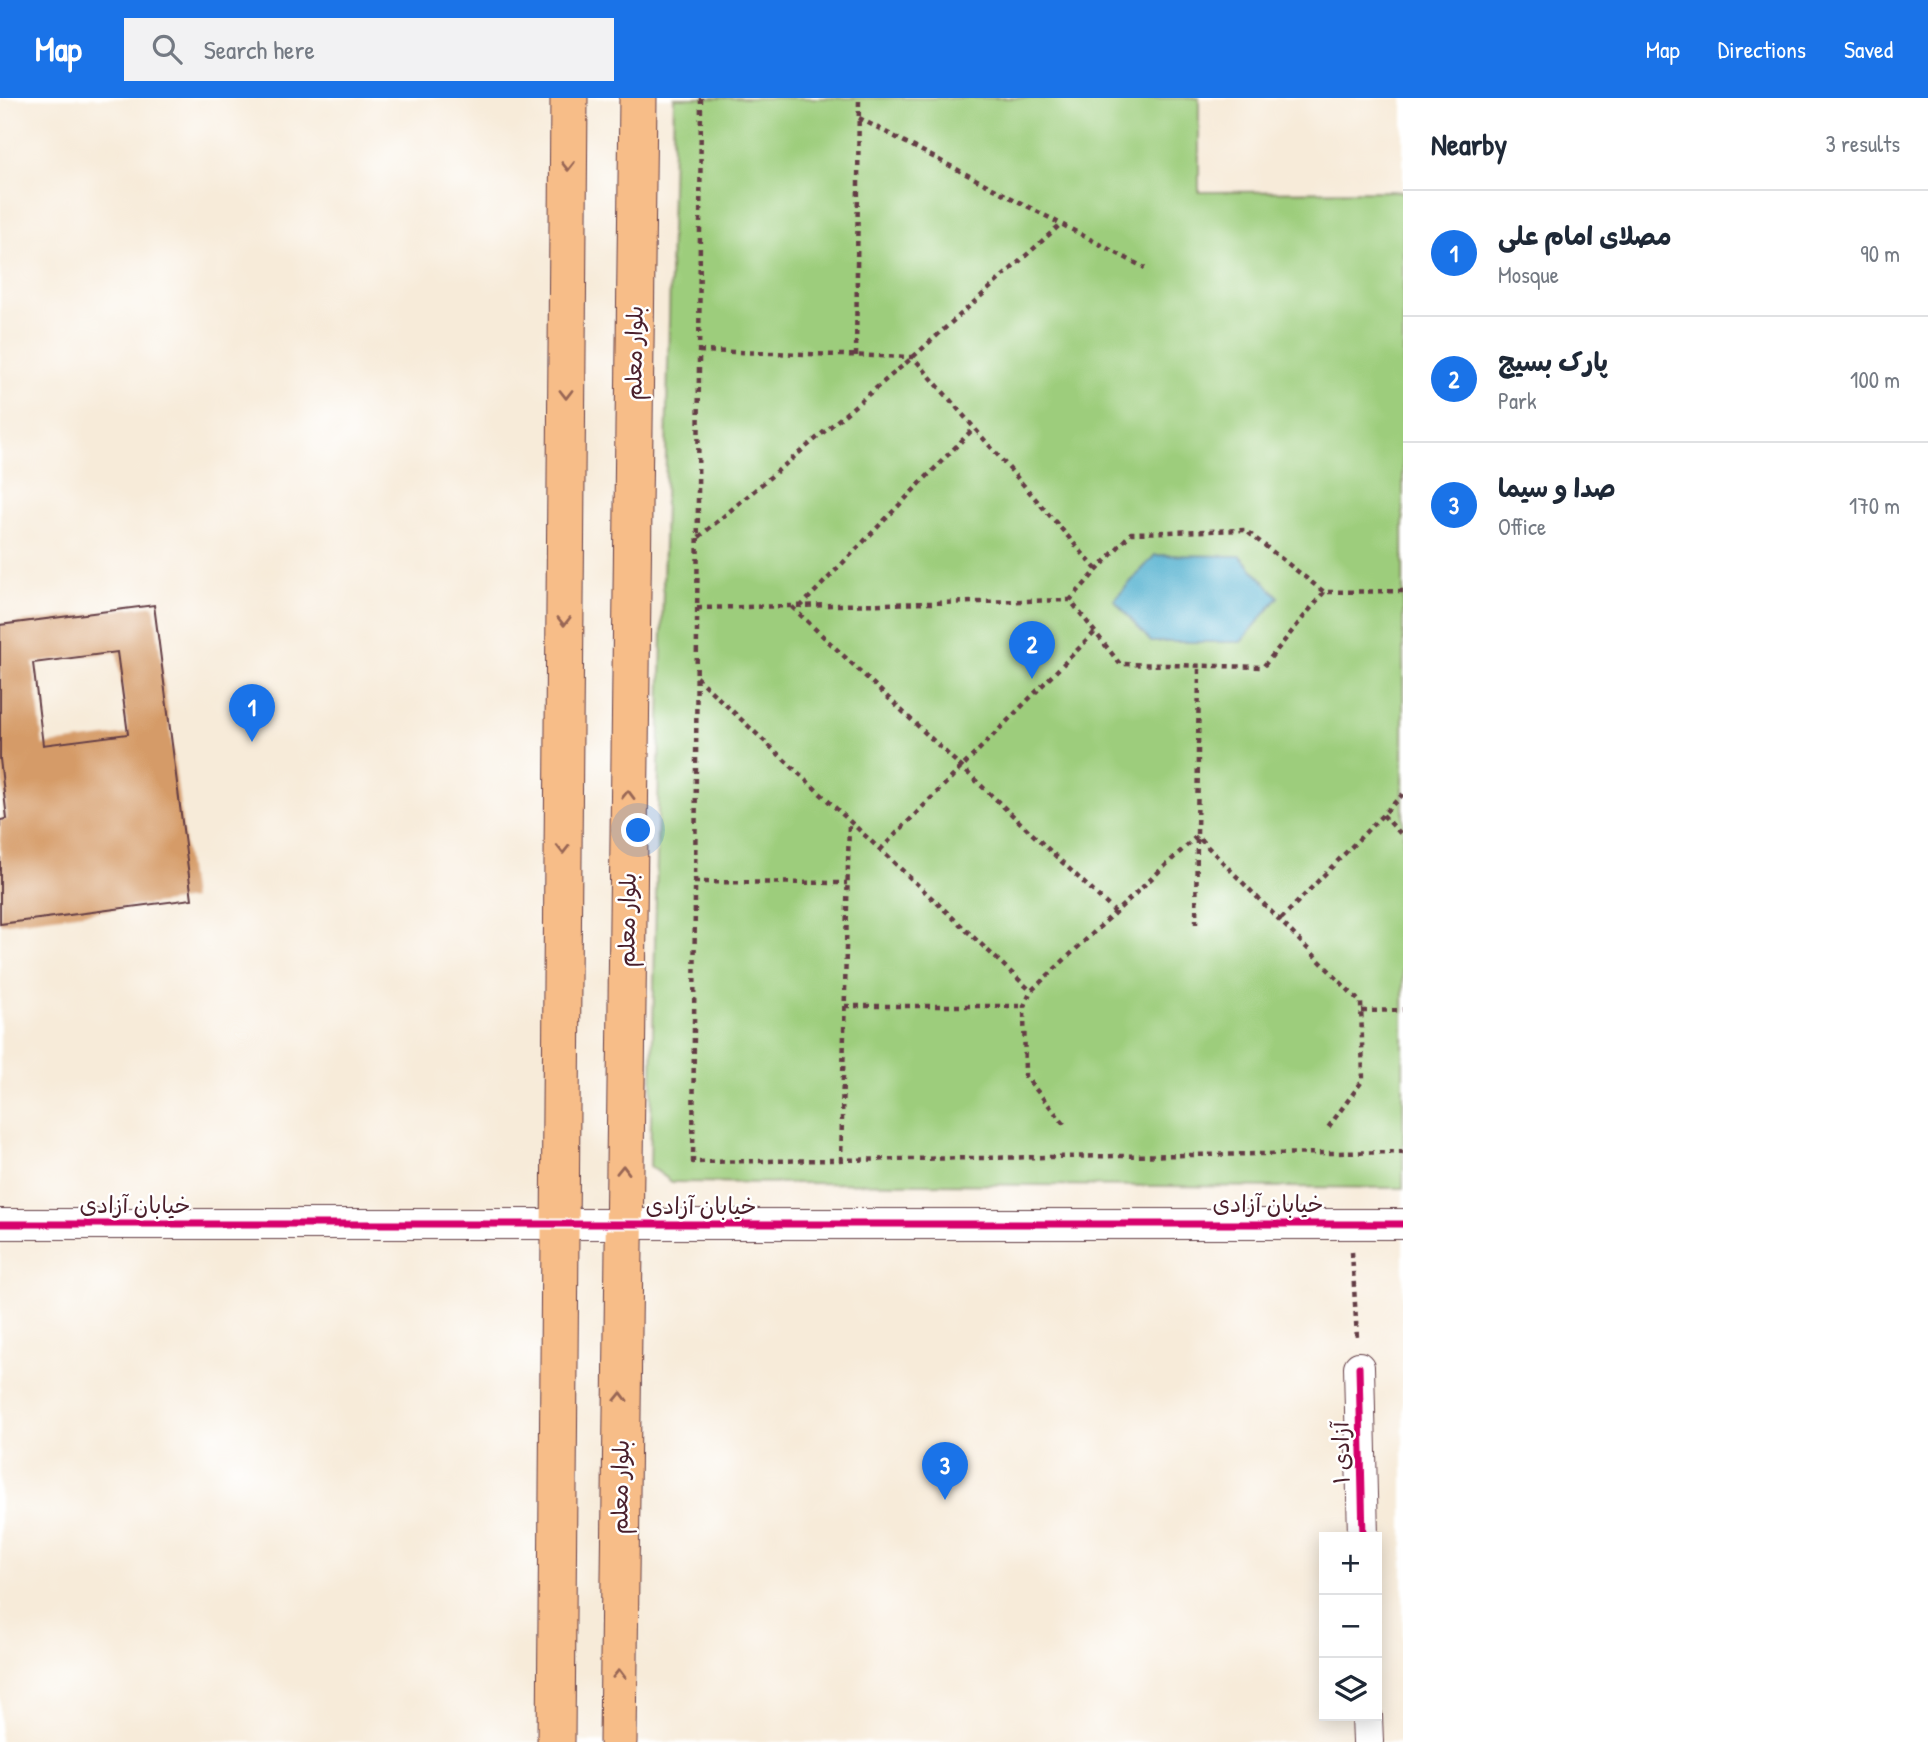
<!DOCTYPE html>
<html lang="en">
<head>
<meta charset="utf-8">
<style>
	:root { --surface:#fff; --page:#f2f2f3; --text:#1f2937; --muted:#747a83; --line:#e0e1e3; --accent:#1a73e8 }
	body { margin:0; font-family:"Patrick Hand","Playpen Sans Arabic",sans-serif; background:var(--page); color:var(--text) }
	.controls { position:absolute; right:21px; bottom:21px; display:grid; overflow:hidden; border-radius:0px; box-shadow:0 4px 18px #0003 }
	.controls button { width:63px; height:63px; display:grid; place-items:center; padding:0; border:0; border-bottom:2px solid var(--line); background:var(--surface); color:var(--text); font:35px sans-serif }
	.you { position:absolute; left:639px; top:733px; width:24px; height:24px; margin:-18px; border:5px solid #fff; border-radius:50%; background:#1a73e8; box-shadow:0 0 0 10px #1a73e833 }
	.badge { display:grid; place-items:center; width:46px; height:46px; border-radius:50%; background:var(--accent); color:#fff; font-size:23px; font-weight:700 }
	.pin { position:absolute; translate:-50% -58px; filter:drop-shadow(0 2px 4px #0008) }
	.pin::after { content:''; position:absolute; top:37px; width:24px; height:21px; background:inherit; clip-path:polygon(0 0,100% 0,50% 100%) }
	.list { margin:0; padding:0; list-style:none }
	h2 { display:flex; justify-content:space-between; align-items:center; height:91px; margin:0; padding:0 28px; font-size:30px }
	h2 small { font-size:23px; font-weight:400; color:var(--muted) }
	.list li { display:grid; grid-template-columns:46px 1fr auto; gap:21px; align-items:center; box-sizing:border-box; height:126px; padding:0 28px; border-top:2px solid var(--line) }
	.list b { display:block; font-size:26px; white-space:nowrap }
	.list p { margin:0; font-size:23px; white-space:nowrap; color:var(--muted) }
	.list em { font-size:23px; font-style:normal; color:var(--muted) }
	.icon { flex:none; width:38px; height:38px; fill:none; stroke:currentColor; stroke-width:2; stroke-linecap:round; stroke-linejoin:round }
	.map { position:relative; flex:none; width:1403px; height:1644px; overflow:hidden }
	header { display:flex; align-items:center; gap:42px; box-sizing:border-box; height:98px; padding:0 35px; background:var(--accent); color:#fff }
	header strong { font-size:33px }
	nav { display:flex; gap:38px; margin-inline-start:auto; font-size:24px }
	.search { width:490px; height:63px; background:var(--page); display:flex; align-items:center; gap:18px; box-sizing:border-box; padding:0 24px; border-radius:0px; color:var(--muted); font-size:26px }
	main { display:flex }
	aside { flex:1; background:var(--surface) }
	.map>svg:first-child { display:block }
	.green { fill:#9dcd7b; stroke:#747653; stroke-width:2 }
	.water { fill:#51b0cf; stroke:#4e687d; stroke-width:2 }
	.building { fill:#d59b67; fill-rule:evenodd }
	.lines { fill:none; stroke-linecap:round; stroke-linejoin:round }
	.minor-casing { stroke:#643e45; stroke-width:32 }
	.major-casing { stroke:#643e45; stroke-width:39 }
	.path { stroke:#643e45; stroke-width:4.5; stroke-dasharray:5 5; stroke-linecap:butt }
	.minor { stroke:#fff; stroke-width:30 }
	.major { stroke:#f7bd88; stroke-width:37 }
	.cycleway-casing { stroke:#fff; stroke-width:11 }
	.cycleway { stroke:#d6006c; stroke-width:7 }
	.oneway { stroke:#986655 }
	.labels { text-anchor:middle; stroke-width:5; stroke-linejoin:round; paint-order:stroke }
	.street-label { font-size:23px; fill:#4a1f2b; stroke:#fff }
</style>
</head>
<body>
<header>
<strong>Map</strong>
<div class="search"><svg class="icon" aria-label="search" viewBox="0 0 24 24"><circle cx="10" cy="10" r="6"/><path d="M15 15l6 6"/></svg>Search here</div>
<nav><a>Map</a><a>Directions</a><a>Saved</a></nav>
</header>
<main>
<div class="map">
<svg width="1403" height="1644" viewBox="0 0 1403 1644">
	<rect width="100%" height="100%" fill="#fff"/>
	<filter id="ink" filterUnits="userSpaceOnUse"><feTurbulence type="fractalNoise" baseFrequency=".0143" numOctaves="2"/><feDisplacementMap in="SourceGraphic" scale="14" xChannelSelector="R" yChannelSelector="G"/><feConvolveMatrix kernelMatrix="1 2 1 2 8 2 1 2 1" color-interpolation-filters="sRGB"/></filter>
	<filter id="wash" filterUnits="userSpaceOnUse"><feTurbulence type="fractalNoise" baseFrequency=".00686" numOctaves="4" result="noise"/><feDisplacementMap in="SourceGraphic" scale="28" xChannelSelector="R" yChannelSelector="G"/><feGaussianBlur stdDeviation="1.57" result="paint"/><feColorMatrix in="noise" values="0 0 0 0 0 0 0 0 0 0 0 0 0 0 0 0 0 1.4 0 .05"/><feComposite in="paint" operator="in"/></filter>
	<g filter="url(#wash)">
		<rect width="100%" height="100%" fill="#f7ebd9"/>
		<path class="green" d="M674,0H1199V94L1403,93V1090L672,1084L650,1068Z"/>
		<path class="water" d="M1155,457L1240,458L1279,499L1241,544H1151L1114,502Z"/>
		<g id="blocks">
			<path class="building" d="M154,507L192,801L0,826V722L7,721L0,661V527ZM117,554L128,636L43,647L33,565Z"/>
		</g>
	</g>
	<g filter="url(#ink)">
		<use href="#blocks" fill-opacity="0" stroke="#643e45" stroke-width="2"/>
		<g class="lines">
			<defs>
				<path id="minor" d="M0,1126H1403
					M1359,1269L1363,1439
					M1367,1618L1368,1644"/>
				<path id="major" d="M556,1644L569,0
					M618,1644L638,0"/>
			</defs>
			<use href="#minor" class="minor-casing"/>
			<use href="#major" class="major-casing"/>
			<path class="path" d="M701,0L693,1064L1403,1054
				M859,20L1145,170
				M699,253L913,259L1096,471
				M856,258L859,0
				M699,439L913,259L1061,126
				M1324,494L1263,569L1120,566L1070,502L1131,435L1245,432L1324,494L1403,493
				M792,509L1115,814
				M800,509L974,330
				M697,510L1070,502
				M696,579L1031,893
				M1383,717L1403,738
				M880,752L1095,534
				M694,784L847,785
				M1281,821L1403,696
				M1196,826L1199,568
				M845,908H1024
				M1362,913L1403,912
				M1064,1026L1025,978L1024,908L1031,893L1197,738L1361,905L1363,982L1327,1031
				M841,1063L849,723
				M1352,1154L1357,1240"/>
			<use href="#minor" class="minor"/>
			<use href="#major" class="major"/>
			<defs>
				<path id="cycleway" d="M0,1126H1403
					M1359,1269L1363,1439"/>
			</defs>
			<use href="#cycleway" class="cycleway-casing"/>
			<use href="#cycleway" class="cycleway"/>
		</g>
		<defs><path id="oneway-chevron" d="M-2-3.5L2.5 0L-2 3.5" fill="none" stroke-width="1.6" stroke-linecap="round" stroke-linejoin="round" transform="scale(1.75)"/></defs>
		<g class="oneway">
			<use href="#oneway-chevron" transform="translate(568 68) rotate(90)"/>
			<use href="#oneway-chevron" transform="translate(566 296) rotate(90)"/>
			<use href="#oneway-chevron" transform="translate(564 523) rotate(90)"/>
			<use href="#oneway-chevron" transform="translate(628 697) rotate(-89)"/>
			<use href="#oneway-chevron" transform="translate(563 751) rotate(90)"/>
			<use href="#oneway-chevron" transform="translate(623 1072) rotate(-89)"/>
			<use href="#oneway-chevron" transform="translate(621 1299) rotate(-89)"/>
			<use href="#oneway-chevron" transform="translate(619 1576) rotate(-89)"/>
		</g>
	</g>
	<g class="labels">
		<g class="street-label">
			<text transform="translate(634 255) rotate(-89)" y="8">بلوار معلم</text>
			<text transform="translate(627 822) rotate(-89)" y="8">بلوار معلم</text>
			<text x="1268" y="1114">خیابان آزادی</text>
			<text x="135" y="1115">خیابان آزادی</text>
			<text x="701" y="1116">خیابان آزادی</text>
			<text transform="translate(1341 1355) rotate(-91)" y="8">آزادی ۱</text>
			<text transform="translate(620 1389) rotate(-89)" y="8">بلوار معلم</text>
		</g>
	</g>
</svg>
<div class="controls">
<button>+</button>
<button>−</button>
<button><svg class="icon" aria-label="layers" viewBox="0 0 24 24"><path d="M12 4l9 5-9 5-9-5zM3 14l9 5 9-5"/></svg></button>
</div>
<div class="you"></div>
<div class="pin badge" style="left:252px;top:644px">1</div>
<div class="pin badge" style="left:1032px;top:581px">2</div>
<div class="pin badge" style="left:945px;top:1402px">3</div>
</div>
<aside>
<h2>Nearby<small>3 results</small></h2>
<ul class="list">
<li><span class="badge">1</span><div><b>مصلای امام علی</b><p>Mosque</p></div><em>90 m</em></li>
<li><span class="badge">2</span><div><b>پارک بسیج</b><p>Park</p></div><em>100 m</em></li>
<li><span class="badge">3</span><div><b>صدا و سیما</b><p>Office</p></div><em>170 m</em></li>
</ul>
</aside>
</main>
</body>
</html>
